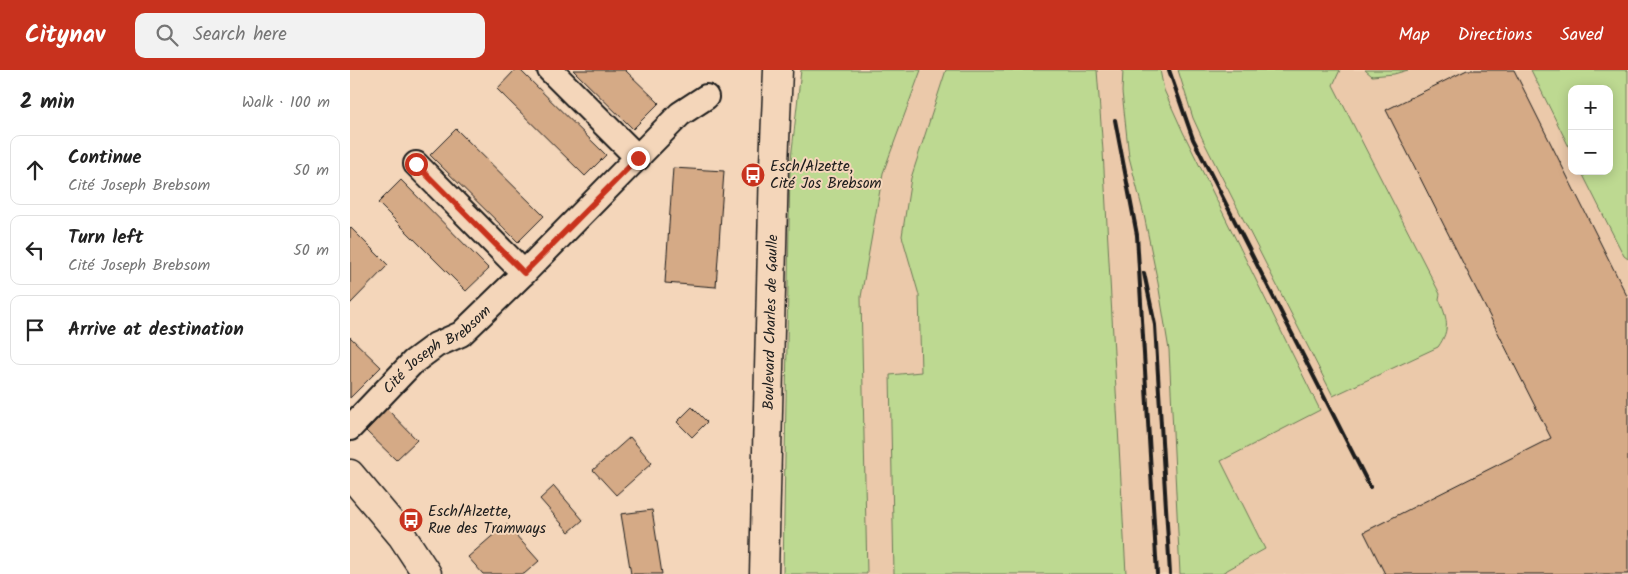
<!DOCTYPE html>
<html lang="en">
<head>
<meta charset="utf-8">
<style>
	:root { --surface:#fff; --page:#f2f2f2; --text:#222; --muted:#767676; --line:#e0e0e0; --accent:#c8321e }
	body { margin:0; font-family:Kalam,sans-serif; background:var(--page); color:var(--text) }
	.controls { position:absolute; right:15px; top:15px; display:grid; overflow:hidden; border-radius:10px; box-shadow:0 2px 12px #0003 }
	.controls button { width:45px; height:45px; display:grid; place-items:center; padding:0; border:0; border-bottom:1px solid var(--line); background:var(--surface); color:var(--text); font:25px sans-serif }
	.stop { position:absolute; width:15px; height:15px; margin:-11px; border:4px solid #c8321e; border-radius:50%; background:#fff }
	.stop.end { background:#c8321e; border-color:#fff; box-shadow:0 1px 5px #0008 }
	.list { margin:0; padding:0; list-style:none }
	h2 { display:flex; justify-content:space-between; align-items:center; height:65px; margin:0; padding:0 20px; font-size:21px }
	h2 small { font-size:16px; font-weight:400; color:var(--muted) }
	.list li { display:grid; grid-template-columns:32px 1fr auto; gap:15px; align-items:center; box-sizing:border-box; height:70px; margin:0 10px 10px; padding:0 10px; border:1px solid var(--line); border-radius:10px }
	.list b { display:block; font-size:19px; white-space:nowrap }
	.list p { margin:0; font-size:16px; white-space:nowrap; color:var(--muted) }
	.list em { font-size:16px; font-style:normal; color:var(--muted) }
	.icon { flex:none; width:28px; height:28px; fill:none; stroke:currentColor; stroke-width:2; stroke-linecap:round; stroke-linejoin:round }
	.map { position:relative; flex:none; width:1278px; height:504px; overflow:hidden }
	header { display:flex; align-items:center; gap:30px; box-sizing:border-box; height:70px; padding:0 25px; background:var(--accent); color:#fff }
	header strong { font-size:24px }
	nav { display:flex; gap:28px; margin-inline-start:auto; font-size:18px }
	.search { width:350px; height:45px; background:var(--page); display:flex; align-items:center; gap:12px; box-sizing:border-box; padding:0 18px; border-radius:10px; color:var(--muted); font-size:19px }
	main { display:flex }
	aside { flex:1; background:var(--surface) }
	.map>svg:first-child { display:block }
	.built { fill:#ebc9aa; fill-rule:evenodd }
	.green { fill:#bdd991; stroke:#6c7a56 }
	.building { fill:#d5aa86; stroke:#1c1c1c }
	.lines { fill:none; stroke-linecap:round; stroke-linejoin:round }
	.minor-casing { stroke:#1c1c1c; stroke-width:28 }
	.tertiary-casing { stroke:#1c1c1c; stroke-width:31 }
	.primary-casing { stroke:#1c1c1c; stroke-width:31 }
	.minor { stroke:#f4d6ba; stroke-width:24 }
	.tertiary { stroke:#f4d6ba; stroke-width:28 }
	.primary { stroke:#f4d6ba; stroke-width:28 }
	.rail { stroke:#1c1c1c; stroke-width:4 }
	.route { stroke:#c8321e; stroke-width:6 }
	.labels { text-anchor:middle; stroke-width:4; stroke-linejoin:round; paint-order:stroke }
	.poi-label { font-size:15px; fill:#1c1c1c; stroke:#f4d6ba; text-anchor:start }
	.street-label { font-size:15px; fill:#1c1c1c; stroke:#f4d6ba }
</style>
</head>
<body>
<header>
<strong>Citynav</strong>
<div class="search"><svg class="icon" aria-label="search" viewBox="0 0 24 24"><circle cx="10" cy="10" r="6"/><path d="M15 15l6 6"/></svg>Search here</div>
<nav><a>Map</a><a>Directions</a><a>Saved</a></nav>
</header>
<main>
<aside>
<h2>2 min<small>Walk · 100 m</small></h2>
<ul class="list">
<li><svg class="icon" aria-label="ahead" viewBox="0 0 24 24"><path d="M12 20V5M6 11l6-6 6 6"/></svg><div><b>Continue</b><p>Cité Joseph Brebsom</p></div><em>50 m</em></li>
<li><svg class="icon" aria-label="left" viewBox="0 0 24 24"><path d="M17 20v-9H6M10 6l-5 5 5 5"/></svg><div><b>Turn left</b><p>Cité Joseph Brebsom</p></div><em>50 m</em></li>
<li><svg class="icon" aria-label="arrive" viewBox="0 0 24 24"><path d="M6 21V4h12l-3 4 3 4H6"/></svg><div><b>Arrive at destination</b></div></li>
</ul>
</aside>
<div class="map">
<svg width="1278" height="504" viewBox="0 0 1278 504">
	<rect width="100%" height="100%" fill="#f4d6ba"/>
	<filter id="ink" filterUnits="userSpaceOnUse"><feTurbulence type="fractalNoise" baseFrequency=".02" numOctaves="2"/><feDisplacementMap in="SourceGraphic" scale="10" xChannelSelector="R" yChannelSelector="G"/><feConvolveMatrix kernelMatrix="1 2 1 2 8 2 1 2 1" color-interpolation-filters="sRGB"/></filter>
	<g filter="url(#ink)">
		<path class="built" d="M525,0H1278V504H502L494,197ZM1222,19H1259V101H1222Z"/>
		<path class="green" d="M451,0H571L533,103L511,227L517,504H433L440,98Z
			M596,0H747L753,81L776,504H544L540,305L571,302L569,225L552,166L561,108Z
			M773,0H810L814,20L833,62L970,340L871,391L915,479L870,504H830L819,280L808,213L794,145L779,87L772,22Z
			M828,0H990L983,15L1090,224L1089,229C1097,248 1101,259 1088,277L983,326L854,72L843,48Z
			M1015,0H1058L1044,4L1022,6Z
			M1181,0H1278V189L1274,186L1231,101H1259V19H1222V83Z"/>
		<path class="building" d="M165,0H170L256,85L235,106L147,19Z
			M223,0H275L309,33L283,59Z
			M1117,0H1164L1278,228V504H1035L1014,462L1201,368L1036,40Z
			M106,59L194,146L168,172L80,85Z
			M323,98L374,101L366,217L315,213Z
			M51,110L139,199L116,221L28,133Z
			M0,157L38,195L0,234Z
			M0,267L31,297L0,328Z
			M342,337L357,352L342,367L327,352Z
			M37,339L67,370L46,390L16,361Z
			M280,367L302,393L266,425L243,400Z
			M204,416L233,450L219,462L190,429Z
			M302,440L312,504H281L271,444Z
			M156,454L189,491L174,504H133L118,487Z"/>
		<g class="lines">
			<defs>
				<g id="minor">
					<path d="M200,0L288,88"/>
					<path d="M66,94L174,203"/>
					<path id="s1" d="M0,358L63,292L86,275L111,264L174,203L330,44L356,27"/>
				</g>
				<path id="tertiary" d="M0,404L52,466L77,504"/>
				<g id="primary">
					<path id="s2" d="M414,504L424,95L428,0"/>
				</g>
			</defs>
			<use href="#minor" class="minor-casing"/>
			<use href="#tertiary" class="tertiary-casing"/>
			<use href="#primary" class="primary-casing"/>
			<use href="#minor" class="minor"/>
			<use href="#tertiary" class="tertiary"/>
			<use href="#primary" class="primary"/>
			<path class="rail" d="M819,0L843,69L1020,417
				M765,50L787,165L807,504
				M794,203L805,255L820,504"/>
		</g>
	</g>
	<g class="lines" filter="url(#ink)">
		<path class="route" d="M66,94L174,203L288,88"/>
	</g>
	<defs>
		<symbol id="bus-disc" viewBox="-11 -11 22 22"><circle r="9.5" fill="#c8321e" stroke="#f4d6ba"/><path d="M-5-6H5V4H4V6H2V4H-2V6H-4V4H-5ZM-3.5-4V0h7V-4ZM-3.5 1.2v1.5H-2V1.2ZM2 1.2v1.5H3.5V1.2Z" fill="#fff"/></symbol>
	</defs>
	<g fill-rule="evenodd">
		<use href="#bus-disc" x="389" y="91" width="28" height="28"/>
		<use href="#bus-disc" x="47" y="436" width="28" height="28"/>
	</g>
	<g class="labels">
		<g class="poi-label">
			<text x="420" y="101">Esch/Alzette,<tspan x="420" dy="17">Cité Jos Brebsom</tspan></text>
			<text x="78" y="446">Esch/Alzette,<tspan x="78" dy="17">Rue des Tramways</tspan></text>
		</g>
		<g class="street-label">
			<text dy="5" stroke="none"><textPath href="#s2" startOffset="252">Boulevard Charles de Gaulle</textPath></text>
			<text dy="5" stroke="none"><textPath href="#s1" startOffset="118">Cité Joseph Brebsom</textPath></text>
		</g>
	</g>
</svg>
<div class="controls">
<button>+</button>
<button>−</button>
</div>
<div class="stop" style="left:66px;top:94px"></div>
<div class="stop end" style="left:288px;top:88px"></div>
</div>
</main>
</body>
</html>
